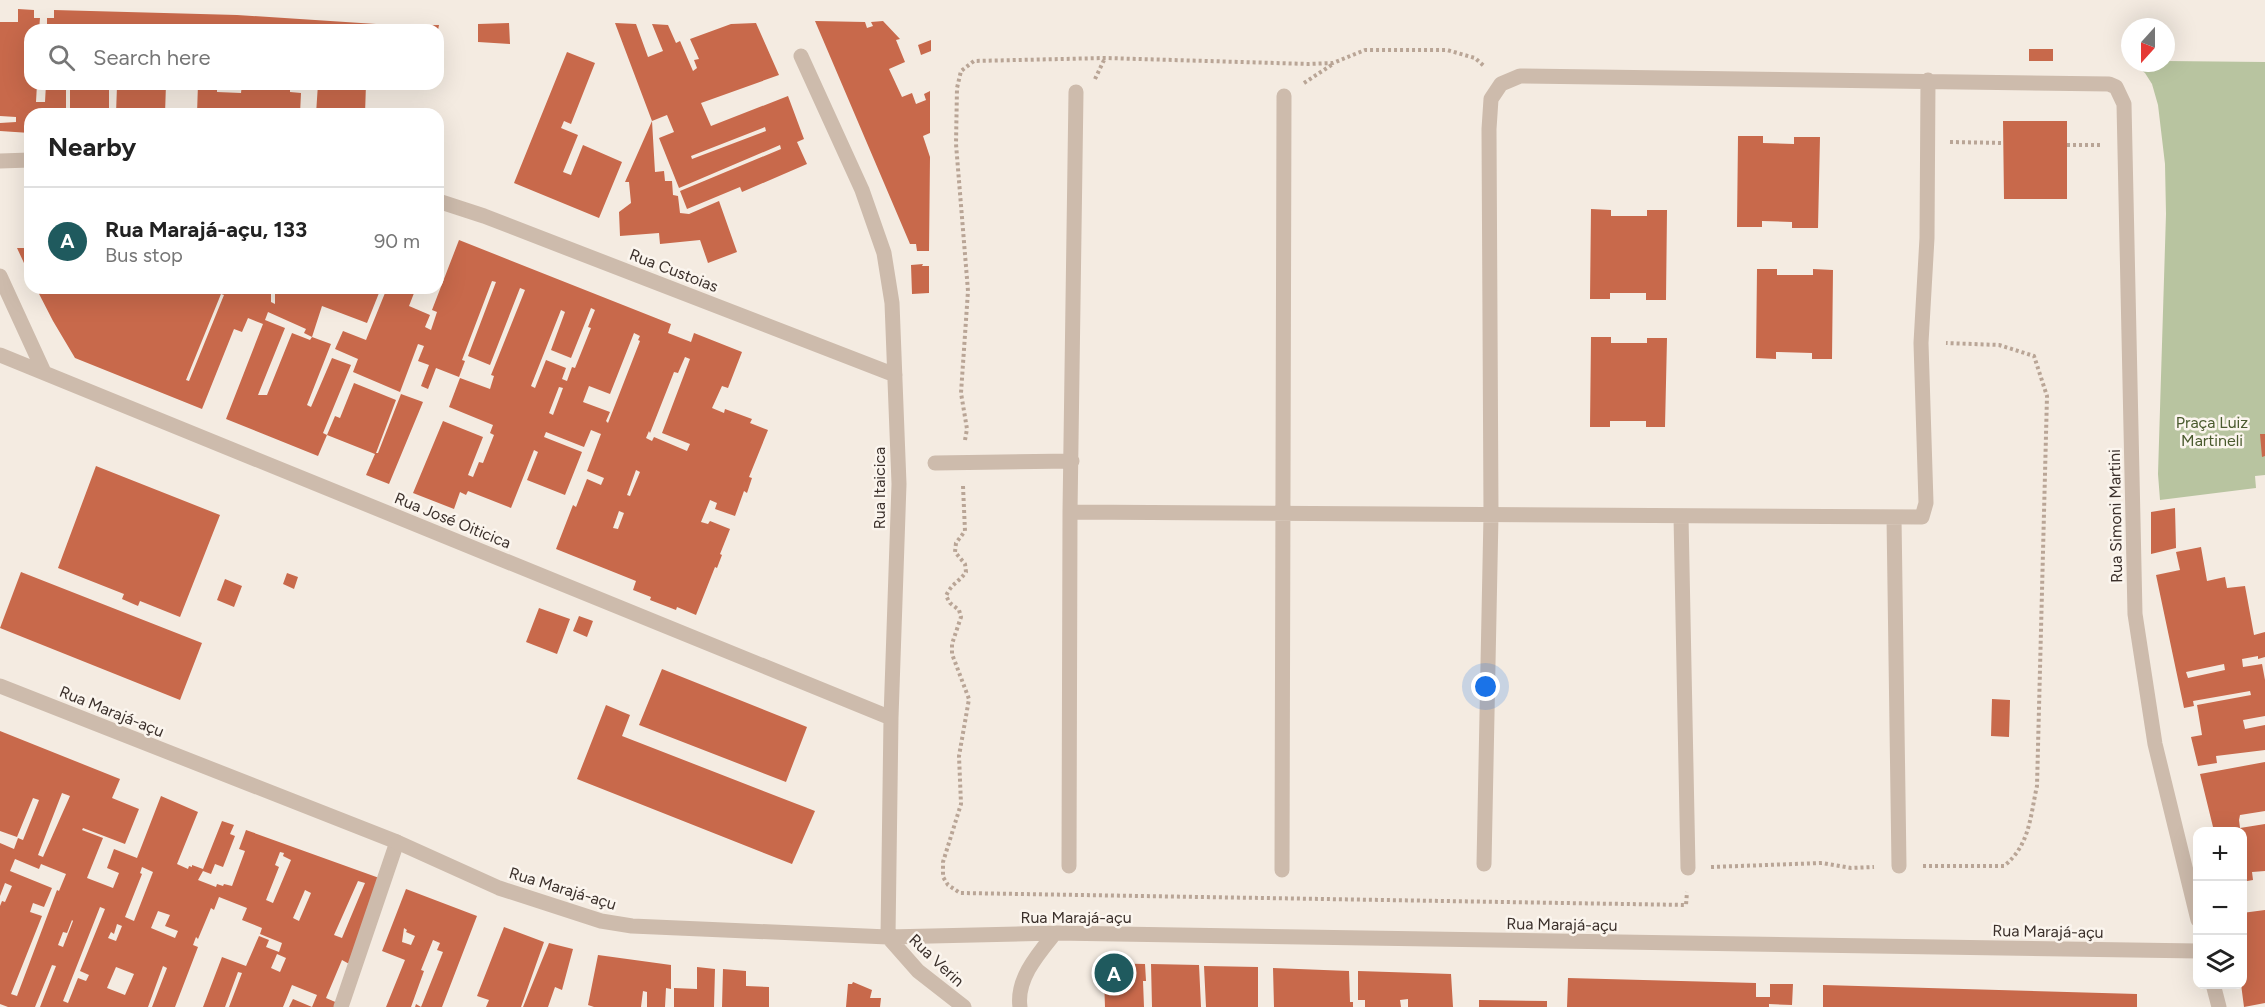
<!DOCTYPE html>
<html lang="en">
<head>
<meta charset="utf-8">
<style>
	:root { --surface:#fff; --page:#f2f2f2; --text:#222; --muted:#767676; --line:#e0e0e0; --accent:#1f5a5e }
	body { margin:0; font-family:Figtree,sans-serif; background:var(--page); color:var(--text) }
	.controls { position:absolute; right:18px; bottom:18px; display:grid; overflow:hidden; border-radius:12px; box-shadow:0 6px 24px #0002 }
	.controls button { width:54px; height:54px; display:grid; place-items:center; padding:0; border:0; border-bottom:2px solid var(--line); background:var(--surface); color:var(--text); font:30px sans-serif }
	.compass { position:absolute; left:2121px; top:18px; width:54px; height:54px; border-radius:50%; background:var(--surface); box-shadow:0 6px 24px #0002; rotate:201deg }
	.you { position:absolute; left:1486px; top:687px; width:21px; height:21px; margin:-15px; border:4px solid #fff; border-radius:50%; background:#1a73e8; box-shadow:0 0 0 9px #1a73e833 }
	.badge { display:grid; place-items:center; width:39px; height:39px; border-radius:50%; background:var(--accent); color:#fff; font-size:20px; font-weight:700 }
	.pin { position:absolute; translate:-50% -50%; border:3px solid #fff; box-shadow:0 2px 6px #0006 }
	.list { margin:0; padding:0; list-style:none }
	h2 { display:flex; justify-content:space-between; align-items:center; height:78px; margin:0; padding:0 24px; font-size:26px }
	h2 small { font-size:20px; font-weight:400; color:var(--muted) }
	.list li { display:grid; grid-template-columns:39px 1fr auto; gap:18px; align-items:center; box-sizing:border-box; height:108px; padding:0 24px; border-top:2px solid var(--line) }
	.list b { display:block; font-size:22px; white-space:nowrap }
	.list p { margin:0; font-size:20px; white-space:nowrap; color:var(--muted) }
	.list em { font-size:20px; font-style:normal; color:var(--muted) }
	.icon { flex:none; width:33px; height:33px; fill:none; stroke:currentColor; stroke-width:2; stroke-linecap:round; stroke-linejoin:round }
	.map { position:relative; flex:none; width:2265px; height:1007px; overflow:hidden }
	.search { position:absolute; background:var(--surface); box-shadow:0 6px 24px #0002; left:24px; top:24px; width:420px; height:66px; display:flex; align-items:center; gap:15px; box-sizing:border-box; padding:0 21px; border-radius:18px; color:var(--muted); font-size:22px }
	.panel { position:absolute; background:var(--surface); box-shadow:0 6px 24px #0002; left:24px; top:108px; width:420px; height:186px; border-radius:18px }
	.map>svg:first-child { display:block }
	.green { fill:#b8c4a0 }
	.building { fill:#c8694b; fill-rule:evenodd }
	.lines { fill:none; stroke-linecap:round; stroke-linejoin:round }
	.path { stroke:#b9a596; stroke-width:4; stroke-dasharray:3 3; stroke-linecap:butt }
	.service { stroke:#cdbbac; stroke-width:15 }
	.minor { stroke:#cdbbac; stroke-width:15 }
	.labels { text-anchor:middle; stroke-width:5; stroke-linejoin:round; paint-order:stroke }
	.street-label { font-size:16px; fill:#3b302b; stroke:#fbf5ee }
	.park-label { font-size:16px; fill:#4a5a2e; stroke:#fbf5ee }
</style>
</head>
<body>
<div class="map">
<svg width="2265" height="1007" viewBox="0 0 2265 1007">
	<rect width="100%" height="100%" fill="#f4ebe1"/>
	<path class="green" d="M2166,61L2265,62V475L2255,476L2256,488L2160,500L2158,474L2166,214L2165,164L2158,105L2152,84L2145,73L2132,63H2166Z"/>
	<path class="building" d="M18,9L34,10V18H40L39,30H30V84H37L36,102H45L46,84H66V114H30V133L0,131V123L16,122V117L0,116V22H18Z
		M54,10L237,15L376,24V30H47V18H54Z
		M815,21L865,22L867,28L873,26L871,22L883,21L900,39L896,40L905,62L889,69L902,97L912,93L916,104L926,100L924,94L930,91V133L923,136L930,157L929,251H917L916,244H910Z
		M509,23L510,44L478,42V24Z
		M615,23L636,24L648,57L663,51L652,24L668,25L676,43L680,41L693,71L697,68L694,60L699,59L690,39L731,24L756,23L779,75L701,103L711,126L788,96L804,139L797,142L807,164L742,192L740,187L687,209L680,191L781,149L780,145L679,188L659,138L674,132L667,115L652,121L655,172L664,171L665,181H672L673,195L678,196L680,213L689,214L719,201L737,252L708,263L700,240L660,244L659,233L620,236L619,212L631,203L629,182H625L652,121ZM765,127L766,131L692,159L691,156Z
		M439,25L438,30H396L397,26Z
		M931,40V51L921,55L918,45Z
		M2029,49H2053V61H2029Z
		M567,52L595,63L571,124L564,121L561,128L578,135L563,172L571,175L583,145L622,162L599,218L514,183Z
		M70,84H109V114H70Z
		M146,84H166L165,114H116L117,86L146,87Z
		M198,84H217V92L241,93L242,84H290V92L301,93L300,114H197Z
		M318,84H366L365,114H316Z
		M2003,121H2067V199H2004Z
		M1738,136H1763V143L1794,144V137H1820L1818,228H1792V222L1762,221V227H1737Z
		M1591,209L1611,210V216H1647V210H1667L1666,300H1646V293H1610V299H1590Z
		M459,240L671,324L668,333L691,342L694,333L742,352L728,388L722,386L712,408L724,413L725,409L752,419L750,423L768,430L749,477L752,478L747,493L744,491L735,516L715,509L717,503L710,500L701,522L708,524L710,521L730,529L720,554L722,555L717,568L715,567L696,615L677,607L676,610L650,600L651,597L633,590L636,581L556,549L573,505L576,507L587,479L601,485L604,478L587,471L601,434L591,430L584,447L546,432L544,437L582,452L565,495L527,480L538,452L534,450L511,508L468,491L466,495L460,492L454,509L413,493L443,421L483,437L468,475L473,477L479,462L483,463L494,435L490,433L493,425L449,407L460,378L490,389L494,376L491,375L525,290L520,288L490,365L468,356L496,282L492,281L462,360L465,361L459,377L436,368L428,389L421,386L429,365L418,361L424,346L418,344L400,392L353,372L358,359L335,349L343,331L366,340L387,288H416L409,306L430,315L425,327L431,330L437,312L432,310ZM591,308L595,310L588,327L591,328L575,368L572,367L567,381L562,379L566,368L546,360L535,388L531,386L561,310L565,312L551,350L571,358ZM634,333L640,336L638,340L640,341L608,423L606,421L610,412L583,402L589,386L610,394ZM685,357L690,359L662,433L690,444L687,451L654,437L652,441L646,438L649,431L650,433L674,372L678,373ZM559,387L563,388L553,415L549,413ZM636,470L640,472L630,496L627,495ZM619,511L624,513L618,529L613,528Z
		M17,248H30V276Z
		M923,264L922,266H929V293L912,294L911,265Z
		M1757,269H1777V275H1813V269L1833,270L1832,359H1812V353L1776,352V359L1756,358Z
		M36,288H271V302L275,304V288H381L367,323L322,306L312,337L304,333L306,329L268,312L265,320L285,328L258,395H267L292,333L310,340L312,337L331,344L307,405L311,407L332,358L351,365L323,433L327,435L335,416L340,418L354,383L396,400L376,453H378L401,394L423,402L389,484L366,475L375,454L327,435L318,456L226,419L263,324L248,318L242,332L234,329L202,409L75,358L53,321ZM221,294L224,295L189,381L186,380Z
		M1591,337H1611V343H1647V338H1667L1665,427H1646V421H1610V427H1590Z
		M2260,434H2265V456L2262,457Z
		M96,466L220,515L180,617L140,601L138,606L122,599L124,594L58,568Z
		M2175,508L2176,548L2151,554V512Z
		M2201,547L2207,581L2225,577L2227,588L2245,586L2254,635L2265,632V657L2258,659V656L2242,659L2243,667L2262,664L2265,680V716L2243,720L2245,729L2265,725V750L2216,756L2217,763L2198,766L2191,737L2202,735L2197,705L2251,695L2250,691L2193,701L2194,706L2184,708L2156,575L2180,570L2176,552ZM2224,664L2225,670L2188,678L2186,672Z
		M21,572L202,643L180,700L0,628Z
		M287,573L298,577L294,589L283,584Z
		M225,579L242,586L234,607L217,600Z
		M539,608L570,619L557,654L526,642Z
		M579,616L593,621L587,637L573,631Z
		M662,669L807,727L786,782L639,725Z
		M1992,699L2010,700L2009,737L1991,736Z
		M606,705L630,715L622,736L815,811L792,864L577,779Z
		M0,731L120,779L112,798L139,809L125,844L83,828L82,830L103,838L87,878L113,888L119,873L107,868L114,849L137,858L161,796L198,812L177,864L188,869L189,866L192,867V865L203,869L222,821L234,825L230,834L235,836L223,867L215,864L211,874L203,871L198,880L216,887L217,884L223,886L224,884L232,886L245,851L239,849L246,830L382,879L351,965L342,960L326,998L340,1004L339,1007H289L293,999L312,1007L317,995L292,985L283,1007H229L242,973L238,972L225,1007H203L222,957L246,966L259,936L269,940L266,947L279,952L282,943L260,934L262,928L242,920L247,908L219,897L214,910L211,908L198,939L196,937L193,945L198,947L175,1007H152L167,968L163,966L148,1007H40L56,966L52,965L35,1007H8L0,1004V906L2,901L5,902L12,886L5,883L0,896V843L14,849L18,838L23,840L39,800L33,798L17,837L0,831ZM62,793L70,796L43,857L38,855ZM280,852L284,853L283,856L291,860L273,903L266,900L279,867L275,865ZM15,859L39,869L41,864L66,874L59,891L57,890L17,996L11,994L42,916L30,912L33,903L44,907L52,888L10,871ZM142,867L153,872L134,921L125,917L142,874L140,873ZM358,881L365,883L342,938L334,935ZM305,890L311,893L299,921L293,918ZM100,907L105,909L80,971L89,975L86,981L78,978L68,1003L63,1001ZM158,911L170,915L165,926L178,931L175,938L151,928ZM72,920L73,921L63,947L58,945L63,932L67,933ZM117,924L122,926L116,941L108,938L111,932L114,934ZM277,954L286,958L280,972L271,968ZM116,967L134,974L125,995L107,988Z
		M2265,762V811L2240,815L2239,820L2240,828L2265,824V871L2252,872L2253,880L2242,882V831H2214L2200,774Z
		M406,889L477,916L442,1007H415L416,1004L421,1007L443,952L437,950L440,943L433,940L421,970L424,971L411,1007H386L405,960L382,951ZM404,928L407,930L406,932L415,936L411,945L402,942Z
		M2265,910V1003L2244,1007L2241,984H2242V913Z
		M504,927L544,942L521,1007H486L489,1000L477,996Z
		M549,943L573,949L562,990L555,987L548,1007H523Z
		M598,955L671,965V989L666,988L665,1007H647V992L643,991L641,1007H594L588,1005Z
		M1098,963L1145,964L1146,981H1143L1144,1007H1105L1104,978H1099Z
		M1151,964L1199,965L1201,1007H1152Z
		M1204,966L1258,967V1007H1206Z
		M697,967L715,969L714,1007H674V988L697,989Z
		M1273,968L1349,971L1350,1002H1353V1007H1274Z
		M723,969L746,971V986L769,987V1007H722Z
		M1358,971L1451,974L1453,1007H1408V999L1400,1000L1401,1007H1365V1000H1358Z
		M1568,978L1756,983V997H1770V984H1793L1792,1005L1769,1004V1007H1567Z
		M853,982L872,990L870,998H881L880,1007H846L848,984H852Z
		M1823,985L2137,994V1007H1823Z
		M1479,1000L1547,1001V1007H1479Z"/>
	<g class="lines">
		<path class="path" d="M1095,79L1105,58
			M1304,83L1333,64
			M1950,142L2004,143
			M2067,145H2101
			M965,440L967,429L961,393L968,291L956,144L957,88L961,71L974,61L1105,58L1309,64L1333,63L1365,50H1447L1475,58L1485,67
			M963,486L965,531L956,543L955,552L965,564L966,572C959,582 951,584 946,596L950,603L959,610L961,617L952,644V654L969,699L959,756L961,804L943,862V877L948,885L960,893L1686,905L1687,892
			M1923,866H2004C2030,845 2030,817 2037,786L2047,396L2034,356L1999,345L1946,343
			M1711,867L1822,863L1851,868L1874,867"/>
		<path class="service" d="M341,1007L397,842"/>
		<path class="minor" d="M801,56L862,190L884,253L892,303L899,484L891,718L888,937L918,971L964,1007
			M0,161L30,160
			M438,201L484,216L895,375
			M0,276L44,372
			M0,355L891,718
			M935,463L1072,461
			M1070,512L1922,517L1926,503L1921,343L1927,238L1928,80
			M1681,516L1688,868
			M1894,517L1899,866
			M0,686L397,842L499,888L601,921L632,926L888,937L1055,933L2198,951
			M1484,864L1491,515L1489,129L1491,99L1501,84L1520,76L2109,84L2116,87L2124,104L2135,614L2155,744L2198,920
			M1069,866L1070,512L1076,92
			M1282,870L1284,96
			M2213,984L2219,1007
			M1020,1007C1016,979 1038,954 1055,933"/>
	</g>
	<g class="labels">
		<g class="street-label">
			<text transform="translate(674 270) rotate(21)" y="6">Rua Custoias</text>
			<text transform="translate(879 488) rotate(-90)" y="6">Rua Itaicica</text>
			<text transform="translate(2115 516) rotate(-91)" y="6">Rua Simoni Martini</text>
			<text transform="translate(453 520) rotate(22)" y="6">Rua José Oiticica</text>
			<text transform="translate(112 711) rotate(22)" y="6">Rua Marajá-açu</text>
			<text transform="translate(563 888) rotate(17)" y="6">Rua Marajá-açu</text>
			<text x="1076" y="923">Rua Marajá-açu</text>
			<text transform="translate(1562 924) rotate(1)" y="6">Rua Marajá-açu</text>
			<text transform="translate(2048 931) rotate(1)" y="6">Rua Marajá-açu</text>
			<text transform="translate(937 960) rotate(43)" y="6">Rua Verin</text>
		</g>
		<g class="park-label">
			<text x="2212" y="428">Praça Luiz<tspan x="2212" dy="18">Martineli</tspan></text>
		</g>
	</g>
</svg>
<div class="controls">
<button>+</button>
<button>−</button>
<button><svg class="icon" aria-label="layers" viewBox="0 0 24 24"><path d="M12 4l9 5-9 5-9-5zM3 14l9 5 9-5"/></svg></button>
</div>
<svg class="compass" viewBox="-18 -18 36 36"><path d="M0-13l5 13h-10z" fill="#e53935"/><path d="M0 13l5-13h-10z" fill="#767676"/></svg>
<div class="you"></div>
<div class="pin badge" style="left:1114px;top:973px">A</div>
<div class="search"><svg class="icon" aria-label="search" viewBox="0 0 24 24"><circle cx="10" cy="10" r="6"/><path d="M15 15l6 6"/></svg>Search here</div>
<section class="panel">
<h2>Nearby<small></small></h2>
<ul class="list">
<li><span class="badge">A</span><div><b>Rua Marajá-açu, 133</b><p>Bus stop</p></div><em>90 m</em></li>
</ul>
</section>
</div>
</body>
</html>
